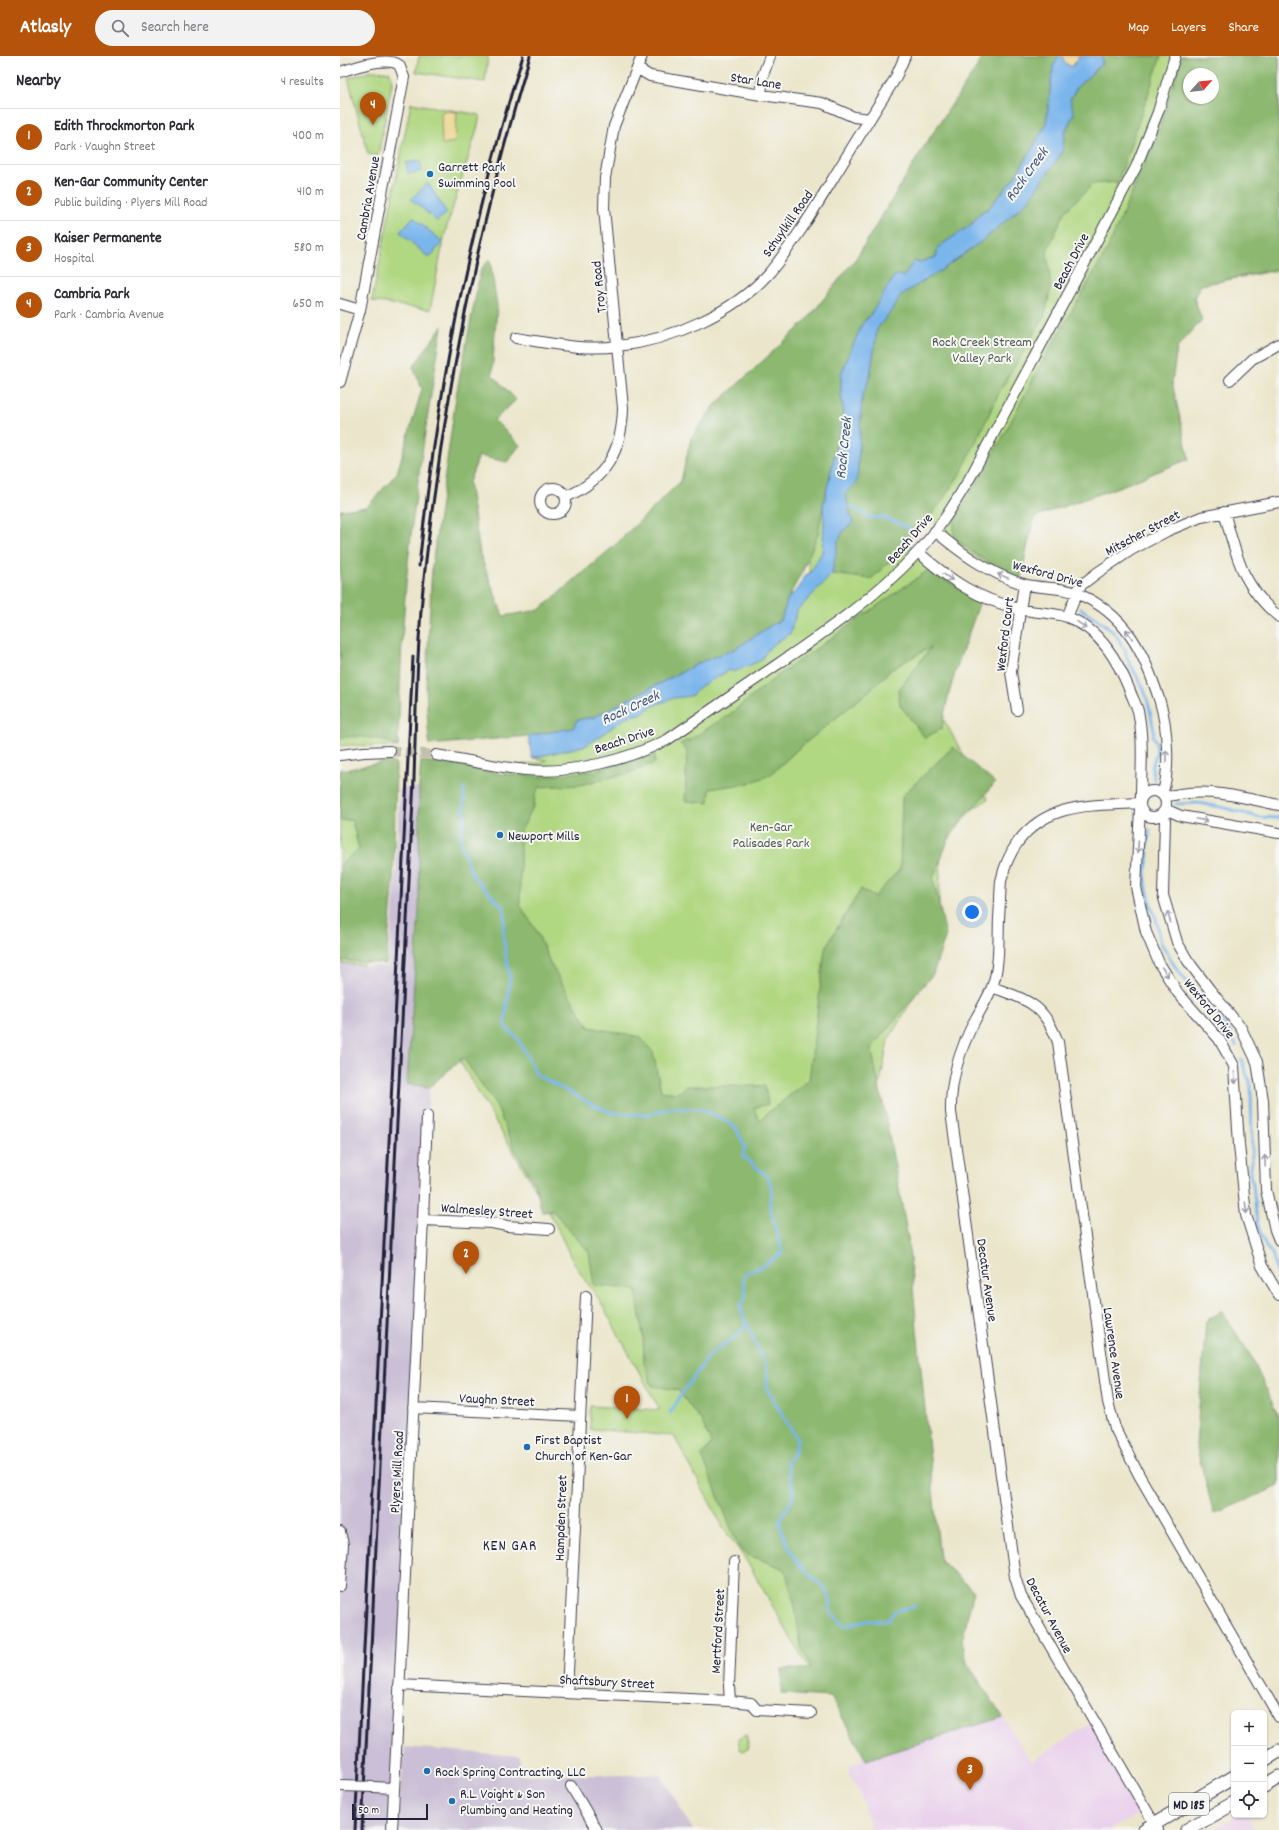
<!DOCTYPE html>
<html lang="en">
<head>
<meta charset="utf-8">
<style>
	:root { --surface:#fff; --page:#f2f2f3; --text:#2b2b33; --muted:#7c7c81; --line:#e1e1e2; --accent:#b45309 }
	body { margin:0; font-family:Dekko,sans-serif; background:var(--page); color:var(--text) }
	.controls { position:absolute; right:12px; bottom:12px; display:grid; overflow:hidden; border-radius:6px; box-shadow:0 1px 3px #0004 }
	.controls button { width:36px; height:36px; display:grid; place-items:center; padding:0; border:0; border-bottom:1px solid var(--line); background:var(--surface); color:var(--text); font:20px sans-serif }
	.compass { position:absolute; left:843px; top:12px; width:36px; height:36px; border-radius:50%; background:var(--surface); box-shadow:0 1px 3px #0004; rotate:63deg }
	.scale { position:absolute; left:12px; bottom:10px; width:76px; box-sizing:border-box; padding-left:4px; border:2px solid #22223b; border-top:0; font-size:11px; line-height:14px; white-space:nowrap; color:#22223b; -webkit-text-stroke:3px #f6f6f2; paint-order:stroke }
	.you { position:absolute; left:632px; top:856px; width:14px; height:14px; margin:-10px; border:3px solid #fff; border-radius:50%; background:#1a73e8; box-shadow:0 0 0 6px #1a73e833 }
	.badge { display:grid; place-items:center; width:26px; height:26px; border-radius:50%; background:var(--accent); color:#fff; font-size:13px; font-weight:700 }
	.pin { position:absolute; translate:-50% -33px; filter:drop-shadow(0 1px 2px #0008) }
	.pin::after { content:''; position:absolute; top:21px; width:14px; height:12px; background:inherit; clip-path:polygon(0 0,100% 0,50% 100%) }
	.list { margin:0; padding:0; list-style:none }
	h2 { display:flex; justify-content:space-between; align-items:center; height:52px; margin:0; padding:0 16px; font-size:17px }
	h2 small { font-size:13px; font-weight:400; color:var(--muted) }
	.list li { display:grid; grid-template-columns:26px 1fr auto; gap:12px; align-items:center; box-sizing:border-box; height:56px; padding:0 16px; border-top:1px solid var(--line) }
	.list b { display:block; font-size:15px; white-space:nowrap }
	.list p { margin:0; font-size:13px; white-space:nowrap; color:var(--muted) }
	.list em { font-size:13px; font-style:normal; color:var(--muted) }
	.icon { flex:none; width:22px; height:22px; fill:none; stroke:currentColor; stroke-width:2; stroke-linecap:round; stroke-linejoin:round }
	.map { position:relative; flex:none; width:939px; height:1774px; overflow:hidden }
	header { display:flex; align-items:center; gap:24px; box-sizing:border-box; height:56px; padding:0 20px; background:var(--accent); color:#fff }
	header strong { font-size:19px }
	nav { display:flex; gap:22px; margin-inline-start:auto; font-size:14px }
	.search { width:280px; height:36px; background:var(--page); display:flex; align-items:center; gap:10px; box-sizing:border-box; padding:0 14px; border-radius:22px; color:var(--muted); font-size:15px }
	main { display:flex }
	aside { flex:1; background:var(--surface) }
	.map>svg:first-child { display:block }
	.built { fill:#ead1ec }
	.industrial { fill:#cabfd6 }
	.green { fill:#b0d781; stroke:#697c5e; fill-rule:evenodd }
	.forest { fill:#8cb86f; stroke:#576d55; fill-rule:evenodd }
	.sand { fill:#eeda9e; stroke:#887e6c }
	.water { fill:#7ab5ec; stroke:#4e6c94 }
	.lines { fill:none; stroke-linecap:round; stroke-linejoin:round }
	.stream { stroke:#7ab5ec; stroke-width:3 }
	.minor-tunnel { stroke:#c3bfae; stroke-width:10; stroke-dasharray:10 5; stroke-linecap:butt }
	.minor-casing { stroke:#403f51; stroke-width:12 }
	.major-casing { stroke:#403f51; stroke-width:15 }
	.minor { stroke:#fff; stroke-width:10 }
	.major { stroke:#fff; stroke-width:13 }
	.rail { stroke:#22223b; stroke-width:3 }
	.minor-bridge-casing { stroke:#403f51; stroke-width:12; stroke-linecap:butt }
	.minor-bridge { stroke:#fff; stroke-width:10 }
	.oneway { stroke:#9c9ca7 }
	.poi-dot { fill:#1f6fb2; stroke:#f6f6f2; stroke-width:1.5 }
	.labels { text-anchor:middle; stroke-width:4; stroke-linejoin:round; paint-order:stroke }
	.shield { fill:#f6f6f2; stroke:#626272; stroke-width:1 }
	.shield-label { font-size:13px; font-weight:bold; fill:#22223b }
	.street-label { font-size:14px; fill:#22223b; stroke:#f6f6f2 }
	.poi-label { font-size:14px; fill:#22223b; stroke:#f6f6f2; text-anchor:start }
	.park-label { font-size:14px; fill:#4d5850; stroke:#f6f6f2 }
	.water-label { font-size:15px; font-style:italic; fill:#415579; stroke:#f6f6f2 }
	.neighbourhood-label { font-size:15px; letter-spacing:1px; fill:#22223b; stroke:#f6f6f2 }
</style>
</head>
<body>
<header>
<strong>Atlasly</strong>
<div class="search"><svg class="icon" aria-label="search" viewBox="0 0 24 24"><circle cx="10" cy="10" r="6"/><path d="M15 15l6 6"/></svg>Search here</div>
<nav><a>Map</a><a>Layers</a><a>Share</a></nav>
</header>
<main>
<aside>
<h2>Nearby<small>4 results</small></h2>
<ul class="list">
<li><span class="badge">1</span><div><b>Edith Throckmorton Park</b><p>Park · Vaughn Street</p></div><em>400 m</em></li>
<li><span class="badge">2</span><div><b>Ken-Gar Community Center</b><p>Public building · Plyers Mill Road</p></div><em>410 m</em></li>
<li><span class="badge">3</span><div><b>Kaiser Permanente</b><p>Hospital</p></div><em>580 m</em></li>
<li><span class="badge">4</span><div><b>Cambria Park</b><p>Park · Cambria Avenue</p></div><em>650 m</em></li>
</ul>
</aside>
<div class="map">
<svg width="939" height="1774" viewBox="0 0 939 1774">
	<rect width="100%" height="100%" fill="#f6f6f2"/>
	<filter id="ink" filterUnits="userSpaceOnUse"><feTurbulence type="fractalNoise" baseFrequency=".025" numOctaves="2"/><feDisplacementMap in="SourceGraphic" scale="8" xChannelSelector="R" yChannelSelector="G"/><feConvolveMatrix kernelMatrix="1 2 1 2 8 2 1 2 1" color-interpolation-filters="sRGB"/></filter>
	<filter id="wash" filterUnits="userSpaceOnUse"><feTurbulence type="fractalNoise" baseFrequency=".012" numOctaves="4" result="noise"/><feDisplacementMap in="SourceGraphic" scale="16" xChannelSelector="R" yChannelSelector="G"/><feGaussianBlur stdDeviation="0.9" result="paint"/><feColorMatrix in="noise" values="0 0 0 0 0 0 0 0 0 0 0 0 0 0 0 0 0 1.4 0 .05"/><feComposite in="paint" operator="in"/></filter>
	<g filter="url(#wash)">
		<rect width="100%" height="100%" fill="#ebe6cb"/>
		<path class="built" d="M663,1661L691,1706L754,1665L805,1753L769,1774H525L531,1771L519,1735L509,1719V1710L523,1705L520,1699L526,1704Z
			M897,1759H907L915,1774H872Z"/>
		<path class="industrial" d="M60,732H86L67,1028L89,1031L52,1774H0V907L48,911L55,834Z
			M65,1691L180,1700V1719H321L353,1774H56Z"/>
		<path class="green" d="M79,0H148L145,26L76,16Z
			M644,0H939V214L860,229L800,272L784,429L694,461L680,523C624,504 593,467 557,423L558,478L595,511L643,538L594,646L648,743L630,755L601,794L598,876L588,918L548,984L531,1076L480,1632L406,1504L384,1473L334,1380L250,1373V1350L320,1354L260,1245L233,1206L213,1163L96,965L162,752L165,710L199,707L207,704L192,702L247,689L288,660L299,658L457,555L473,537L467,495L206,565L419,356ZM849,18H873V42H849Z
			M32,15L50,16L52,27L38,100L28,98L8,22Z
			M71,47L140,59L137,73L105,177L90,254L32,245Z
			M21,680L48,685L58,691L9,689L0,690V681Z
			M0,712L9,724L12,764L19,793L15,798L23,909L0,907Z
			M406,1679L409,1691L408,1693L403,1695L400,1693L398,1683Z"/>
		<path class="forest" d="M644,0H719L713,10L706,69L675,121L648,153L641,156L631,169L598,191L596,201L580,206L564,220L522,268L501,318V340L503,351L502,366L486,436L478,478L463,514L448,542L441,564L430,570L395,593L363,605L254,661L237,664L233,672L188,680L89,689L86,632L92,510L117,334L141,213L150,203L157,250L152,318L176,344L154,364L180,389L167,406L139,400L129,426L140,498L163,560L199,554L275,489L341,425L351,382L373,351L466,265L517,201L583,92Z
			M762,0H821L778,126L753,128L725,156L707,195L711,231L705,259L661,333L621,417L599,449L559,497L531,523L492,518L498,485L504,474L507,443L505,438L517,424L522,341L530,321L537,273L557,247L560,240L603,213L646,182L687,146L722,97L725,76L734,58L730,44L737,31L762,8Z
			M842,0H939V212L861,229L854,242L862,264L837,292L832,326L849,403L784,429L694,461L680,523L641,502L614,482V465L664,379L697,315L767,194L819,74ZM849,18H873V42H849Z
			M102,270C90,346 77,421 69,497C62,562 60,626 58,691C40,680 20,680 0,681V454L27,451L57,417L82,333L73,311Z
			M591,512L604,523L640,545C626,587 608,628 602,672L585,682L560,649L558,635L591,591L552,613L530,634L458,693L430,719L409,727L370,733L369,747L345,745L347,695L340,688L351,683L390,658L436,621Z
			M613,691L655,727L611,777L593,822L606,879L593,918L531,992L545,1057L568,1182L600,1504L634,1535L622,1584L627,1607L663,1661L526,1704L491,1641L441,1638L442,1613H467L471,1611L461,1591L455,1550L445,1513L408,1499L398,1490L362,1400L371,1387L362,1366L338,1334L312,1330L304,1307L303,1280L296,1234L254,1229L249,1196L213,1155L202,1156L195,1128L175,1094L155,1047L123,1002L89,1031L67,1028L79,854V729L81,705L118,709L162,718L201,721L258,714L314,697L315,707L289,717L240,729L200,731L195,739L194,749L180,777V849L197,876L211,909L249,971L300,981L313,996L321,1035L338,1037L347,1030H425L428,1048L414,1052L419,1064L469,1024L485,892L521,833L534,841L560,813L562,740Z
			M49,705L56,708L53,832L46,908L0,904V809L19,793L12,764L0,765V715Z
			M882,1255L912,1302L939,1362V1430L874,1458L856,1389L866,1265Z"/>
		<path class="sand" d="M722,0H740L732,11L725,7Z
			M104,55L117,56L115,86L102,88L101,57Z"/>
		<path class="water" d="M719,0H722L725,7L732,11L740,0H762V8L737,31L730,44L734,58L725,76L722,97L687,146L646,182L603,213L560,240L557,247L537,273L530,321L522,341L517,425L505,438L513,467L504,474L498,485L492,518L457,555L450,578C438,585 426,591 422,604L394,616L390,614L361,630L351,640L334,642L315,649L300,658L288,660L247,689L192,702L188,680L233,672L237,664L254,661L363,605L395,593L430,570L441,564L448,542L459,532L464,520L471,516L482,496L484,465L483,450L502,366L503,351L501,340V318L522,268L529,261L555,219L564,220L574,205L580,206L596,201L598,191L631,169L641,156L648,153L675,121L706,69L713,10Z
			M80,105L82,115L68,118L66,107Z
			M88,127L107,157L97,165L71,143Z
			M73,161L103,186L89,202L60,176Z"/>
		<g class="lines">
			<path class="stream" d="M505,451H513L530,462L542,461L564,469L575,478
				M741,553C753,561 778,574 781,589L785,593L787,602L804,633L809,650L814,675L813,680L816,686L817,696L812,710L814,723
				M124,732V765L121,774V789L133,820L163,851L165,858L163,878L166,902L170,920L165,971L178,983L197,1019L252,1048L273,1057L306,1059L332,1052L359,1053L381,1062L396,1072L405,1091L403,1100L428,1121L432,1136L429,1146L442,1197L422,1211L407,1216L403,1222L406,1240L401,1249L402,1257L427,1313V1333L457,1383L455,1395L447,1407L454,1440L439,1465L445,1484L457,1506L489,1537L490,1555L504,1570L528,1565L548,1564L555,1555L576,1550
				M836,748L858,747L881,751L918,761L939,762
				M810,774L806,795L809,798L805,817L807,833L812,853L816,862L821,887L829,899V902L862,946L876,958L888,973L896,990
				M901,1003L911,1030L912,1104L910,1119L913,1128L917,1167L926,1191L933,1199L935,1211L939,1219
				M330,1357L343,1336L371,1297L394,1282L407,1268"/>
		</g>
	</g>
	<g filter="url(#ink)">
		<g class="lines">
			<path class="minor-tunnel" d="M50,695L96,699"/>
			<defs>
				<path id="minor" d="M298,13L310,20L421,39L482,47L514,61L530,63
					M0,16C15,11 47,0 59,9C61,12 62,17 64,21L20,254L0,326
					M421,39L423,19L430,0
					M0,248L20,254
					M176,282C209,287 244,295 278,290C331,284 394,257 430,216C453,188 472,157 491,126C512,92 533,57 555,23L565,0
					M890,324L912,303L939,288
					M200 445a13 13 0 1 1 26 0a13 13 0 1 1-26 0Z
					M226,441C266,423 282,395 283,352L264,152L265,122L274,70L302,0
					M884,456C897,501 901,529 939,561
					M595,475C622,498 649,517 683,528C700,533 719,530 736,537C786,557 805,598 820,646C827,669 831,715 822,738
					M578,496C611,525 637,543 680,553C695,557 712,556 727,561C760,573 778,605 790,635C792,641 796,648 798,655C804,683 801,713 801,742
					M727,561L740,530L757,517L791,494L827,475L861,461L939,446
					M677,654L671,616L684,528
					M0,699L24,696L50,695
					M96,699C126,704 156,711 186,714C231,718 287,704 327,684C363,659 399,635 435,610C485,576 536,541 577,497C599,474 615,447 631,420L796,111L818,56L835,0
					M800 748a13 13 0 1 1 26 0a13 13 0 1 1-26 0Z
					M824,741C867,730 898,741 939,749
					M799,747C754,750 708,745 678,786C670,797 664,812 661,825C660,837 660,850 659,862C658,884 660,910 652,931C648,942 641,953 635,964C620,993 610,1023 611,1056L675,1521L681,1540L818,1774
					M800,752L796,831L806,876L819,907L838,937L879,983L894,1010L899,1089L906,1159L922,1210L939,1239
					M825,753L841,760L939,777
					M823,757L825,764L823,839L837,886L848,905L870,934L901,972L917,1006L923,1044L926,1134L935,1174L939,1184
					M652,931C689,945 703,947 718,986L768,1346L775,1372L799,1419L939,1661
					M83,1164L152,1167L167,1170L209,1173
					M73,1352L240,1360
					M0,1476L3,1488L0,1530
					M59,1629L390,1645L411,1647L417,1654L471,1657
					M227,1637L246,1240
					M390,1645L389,1630L394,1506
					M231,1730L257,1774
					M33,1731L53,1732
					M52,1774L83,1164L87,1060"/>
				<path id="major" d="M924,1704L939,1695
					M924,1730L939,1721
					M804,1774L894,1721
					M847,1774L894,1747"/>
			</defs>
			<use href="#minor" class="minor-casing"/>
			<use href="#major" class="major-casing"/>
			<use href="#minor" class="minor"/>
			<use href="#major" class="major"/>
			<path class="rail" d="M79,510C97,337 130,166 183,0
				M15,1774L73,601
				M22,1774L74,723C76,653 77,583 85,513C104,339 139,168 190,0"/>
			<defs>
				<path id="minor-bridge" d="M0,1730L33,1731"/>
			</defs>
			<use href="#minor-bridge" class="minor-bridge-casing"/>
			<use href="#minor-bridge" class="minor-bridge"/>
		</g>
		<defs><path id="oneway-shaft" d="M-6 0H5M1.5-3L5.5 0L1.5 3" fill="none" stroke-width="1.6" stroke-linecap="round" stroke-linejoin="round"/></defs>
		<g class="oneway">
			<use href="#oneway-shaft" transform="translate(663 520) rotate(-158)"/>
			<use href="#oneway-shaft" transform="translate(608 521) rotate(34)"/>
			<use href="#oneway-shaft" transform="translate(742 569) rotate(34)"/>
			<use href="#oneway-shaft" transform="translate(789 578) rotate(-124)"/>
			<use href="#oneway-shaft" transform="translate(826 700) rotate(-89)"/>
			<use href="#oneway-shaft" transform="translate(862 764) rotate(10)"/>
			<use href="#oneway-shaft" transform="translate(798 791) rotate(93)"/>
			<use href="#oneway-shaft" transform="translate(829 861) rotate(-106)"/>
			<use href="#oneway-shaft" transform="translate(825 916) rotate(57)"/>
			<use href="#oneway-shaft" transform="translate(895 1022) rotate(84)"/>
			<use href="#oneway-shaft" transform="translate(925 1105) rotate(-92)"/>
			<use href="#oneway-shaft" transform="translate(906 1152) rotate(84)"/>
		</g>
	</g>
	<g class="poi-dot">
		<circle cx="90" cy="118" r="4"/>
		<circle cx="160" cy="779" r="4"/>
		<circle cx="187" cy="1391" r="4"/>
		<circle cx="87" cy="1715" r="4"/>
		<circle cx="112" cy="1745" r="4"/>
	</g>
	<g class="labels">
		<rect class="shield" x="829" y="1737" width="40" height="22" rx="3"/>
		<g class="shield-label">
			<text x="849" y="1753">MD 185</text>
		</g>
		<g class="street-label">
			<text transform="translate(416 24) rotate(9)" y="5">Star Lane</text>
			<text transform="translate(27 142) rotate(-80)" y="5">Cambria Avenue</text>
			<text transform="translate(447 167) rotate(-55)" y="5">Schuylkill Road</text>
			<text transform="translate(730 205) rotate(-62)" y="5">Beach Drive</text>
			<text transform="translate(258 231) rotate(-96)" y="5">Troy Road</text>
			<text transform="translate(802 476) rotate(-28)" y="5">Mitscher Street</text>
			<text transform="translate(569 482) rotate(-49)" y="5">Beach Drive</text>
			<text transform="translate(708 517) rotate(15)" y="5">Wexford Drive</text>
			<text transform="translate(664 578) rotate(-83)" y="5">Wexford Court</text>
			<text transform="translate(284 683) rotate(-18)" y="5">Beach Drive</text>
			<text transform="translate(870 952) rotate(51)" y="5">Wexford Drive</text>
			<text transform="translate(147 1154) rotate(4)" y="5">Walmesley Street</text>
			<text transform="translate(648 1224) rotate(82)" y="5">Decatur Avenue</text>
			<text transform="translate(775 1297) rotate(82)" y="5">Lawrence Avenue</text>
			<text transform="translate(157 1343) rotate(3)" y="5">Vaughn Street</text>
			<text transform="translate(56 1416) rotate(-87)" y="5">Plyers Mill Road</text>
			<text transform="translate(220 1462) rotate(-88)" y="5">Hampden Street</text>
			<text transform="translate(710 1559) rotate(62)" y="5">Decatur Avenue</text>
			<text transform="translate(377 1575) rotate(-87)" y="5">Mertford Street</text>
			<text transform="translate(267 1625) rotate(3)" y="5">Shaftsbury Street</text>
		</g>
		<g class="poi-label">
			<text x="98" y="115">Garrett Park<tspan x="98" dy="16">Swimming Pool</tspan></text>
			<text x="168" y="784">Newport Mills</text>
			<text x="195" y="1388">First Baptist<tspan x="195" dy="16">Church of Ken-Gar</tspan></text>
			<text x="95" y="1720">Rock Spring Contracting, LLC</text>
			<text x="120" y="1742">R.L. Voight &amp; Son<tspan x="120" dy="16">Plumbing and Heating</tspan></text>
		</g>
		<g class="park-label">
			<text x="642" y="290">Rock Creek Stream<tspan x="642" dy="16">Valley Park</tspan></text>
			<text x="431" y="775">Ken-Gar<tspan x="431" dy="16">Palisades Park</tspan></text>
		</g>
		<g class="water-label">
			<text transform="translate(686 118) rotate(-54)" y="5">Rock Creek</text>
			<text transform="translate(503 392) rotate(-84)" y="5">Rock Creek</text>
			<text transform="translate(290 651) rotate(-25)" y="5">Rock Creek</text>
		</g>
		<g class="neighbourhood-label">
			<text x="170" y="1494">KEN GAR</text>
		</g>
	</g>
</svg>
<div class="controls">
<button>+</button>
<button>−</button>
<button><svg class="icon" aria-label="locate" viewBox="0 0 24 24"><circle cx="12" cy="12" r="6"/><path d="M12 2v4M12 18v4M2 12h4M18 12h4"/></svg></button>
</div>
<svg class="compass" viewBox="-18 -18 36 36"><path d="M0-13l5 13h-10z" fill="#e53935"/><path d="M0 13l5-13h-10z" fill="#7c7c81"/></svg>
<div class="scale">50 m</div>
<div class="you"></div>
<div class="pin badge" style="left:287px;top:1363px">1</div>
<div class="pin badge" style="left:126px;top:1218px">2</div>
<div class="pin badge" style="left:630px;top:1734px">3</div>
<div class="pin badge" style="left:33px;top:69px">4</div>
</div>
</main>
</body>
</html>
